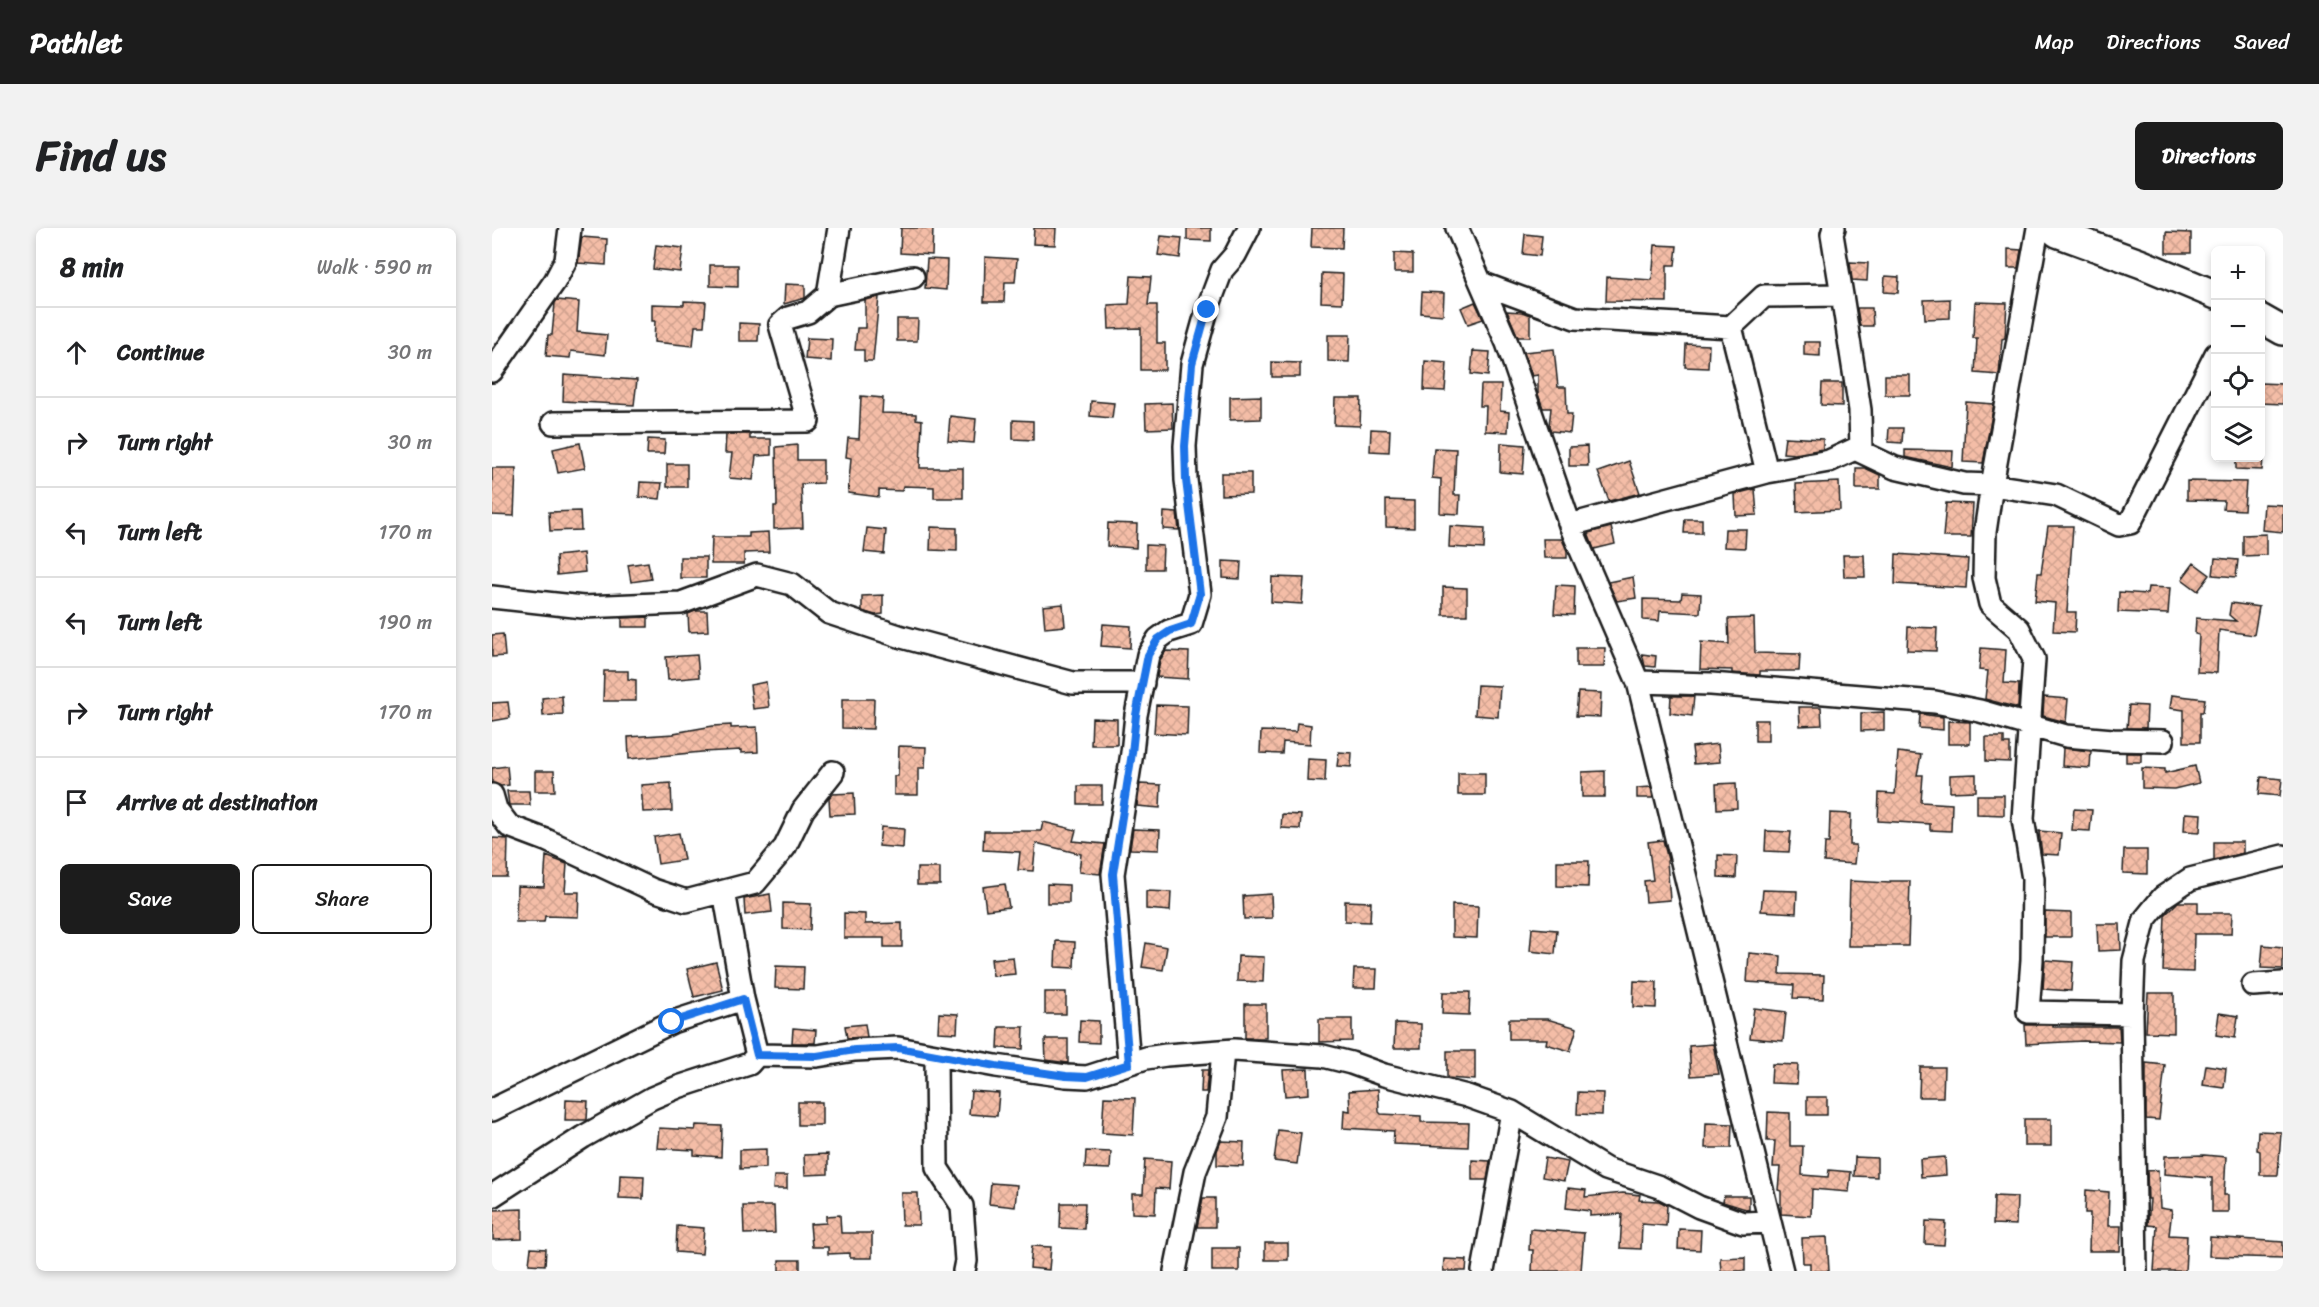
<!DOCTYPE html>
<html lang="en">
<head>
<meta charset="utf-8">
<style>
	:root { --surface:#fff; --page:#f2f2f2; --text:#202124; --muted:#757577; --line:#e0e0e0; --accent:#1c1c1c }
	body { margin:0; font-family:Sriracha,sans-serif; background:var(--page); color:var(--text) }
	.controls { position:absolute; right:18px; top:18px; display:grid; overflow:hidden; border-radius:9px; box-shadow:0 3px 9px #0003 }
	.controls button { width:54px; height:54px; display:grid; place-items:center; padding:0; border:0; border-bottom:2px solid var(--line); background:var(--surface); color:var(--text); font:30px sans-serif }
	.stop { position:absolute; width:18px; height:18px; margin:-14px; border:4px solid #1a73e8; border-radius:50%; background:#fff }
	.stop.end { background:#1a73e8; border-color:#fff; box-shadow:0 2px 6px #0008 }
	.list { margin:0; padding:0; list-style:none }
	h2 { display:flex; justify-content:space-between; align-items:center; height:78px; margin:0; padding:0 24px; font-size:26px }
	h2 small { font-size:20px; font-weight:400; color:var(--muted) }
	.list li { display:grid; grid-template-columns:39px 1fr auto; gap:18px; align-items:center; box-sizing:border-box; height:90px; padding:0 24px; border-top:2px solid var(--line) }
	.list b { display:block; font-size:22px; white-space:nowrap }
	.list em { font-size:20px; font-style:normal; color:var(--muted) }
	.actions { display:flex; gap:12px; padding:18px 24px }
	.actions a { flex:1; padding:14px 0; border:2px solid var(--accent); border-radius:9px; text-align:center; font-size:21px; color:var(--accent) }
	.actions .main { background:var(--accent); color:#fff }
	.icon { flex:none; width:33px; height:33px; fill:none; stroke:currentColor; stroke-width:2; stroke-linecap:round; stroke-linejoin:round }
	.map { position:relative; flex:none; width:1791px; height:1043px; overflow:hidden; border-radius:9px }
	header { display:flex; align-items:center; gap:36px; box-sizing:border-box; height:84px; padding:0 30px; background:var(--accent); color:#fff }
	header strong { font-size:28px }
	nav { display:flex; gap:33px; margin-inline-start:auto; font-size:21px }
	.intro { display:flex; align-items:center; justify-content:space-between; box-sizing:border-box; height:144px; padding:0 36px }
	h1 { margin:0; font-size:42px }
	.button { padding:15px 27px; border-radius:9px; background:var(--accent); color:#fff; font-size:21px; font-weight:700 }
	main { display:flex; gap:36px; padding:0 36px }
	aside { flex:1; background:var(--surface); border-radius:9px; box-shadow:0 3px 9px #0003 }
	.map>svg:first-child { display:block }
	.building { fill:url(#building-cross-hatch); stroke:#1c1c1c; stroke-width:1.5 }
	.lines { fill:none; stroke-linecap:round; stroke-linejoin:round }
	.minor-casing { stroke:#1c1c1c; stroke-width:26 }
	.major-casing { stroke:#1c1c1c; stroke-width:32 }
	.minor { stroke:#fff; stroke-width:21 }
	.major { stroke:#fff; stroke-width:27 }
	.route { stroke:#1a73e8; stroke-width:8 }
</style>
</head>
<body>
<header>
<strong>Pathlet</strong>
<nav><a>Map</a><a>Directions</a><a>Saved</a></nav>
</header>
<div class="intro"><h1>Find us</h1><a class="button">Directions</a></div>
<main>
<aside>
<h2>8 min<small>Walk · 590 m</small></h2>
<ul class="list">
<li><svg class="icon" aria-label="ahead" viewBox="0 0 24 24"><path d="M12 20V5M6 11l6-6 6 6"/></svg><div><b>Continue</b></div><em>30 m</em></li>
<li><svg class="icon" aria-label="right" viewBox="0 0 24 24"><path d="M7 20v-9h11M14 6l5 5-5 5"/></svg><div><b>Turn right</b></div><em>30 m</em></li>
<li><svg class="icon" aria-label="left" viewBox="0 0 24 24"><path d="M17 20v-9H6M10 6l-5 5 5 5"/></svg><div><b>Turn left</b></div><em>170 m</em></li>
<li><svg class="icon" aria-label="left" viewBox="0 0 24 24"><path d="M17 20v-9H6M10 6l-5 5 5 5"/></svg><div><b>Turn left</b></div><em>190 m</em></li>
<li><svg class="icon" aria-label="right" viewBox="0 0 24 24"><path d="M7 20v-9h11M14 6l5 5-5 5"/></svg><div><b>Turn right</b></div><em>170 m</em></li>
<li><svg class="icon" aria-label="arrive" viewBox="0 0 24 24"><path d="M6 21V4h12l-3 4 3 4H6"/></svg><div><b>Arrive at destination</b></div></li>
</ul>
<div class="actions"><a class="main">Save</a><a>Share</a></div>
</aside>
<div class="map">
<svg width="1791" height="1043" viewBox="0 0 1791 1043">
	<defs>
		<pattern id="building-cross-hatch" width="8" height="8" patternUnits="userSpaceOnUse" patternTransform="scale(1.5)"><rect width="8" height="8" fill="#f4bda7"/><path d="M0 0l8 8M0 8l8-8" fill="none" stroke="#d1a28f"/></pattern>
	</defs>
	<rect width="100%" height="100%" fill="#fff"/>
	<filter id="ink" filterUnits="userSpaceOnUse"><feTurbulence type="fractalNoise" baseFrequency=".0167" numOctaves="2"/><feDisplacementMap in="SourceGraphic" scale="12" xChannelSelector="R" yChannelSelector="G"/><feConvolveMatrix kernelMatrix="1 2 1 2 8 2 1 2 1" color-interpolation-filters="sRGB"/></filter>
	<g filter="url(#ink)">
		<path class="building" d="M409,0H441L440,27L408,25Z
			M542,0H564L563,17L541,16Z
			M695,0H719V13L695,12Z
			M820,0H851L850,20L819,19Z
			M1674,4L1699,5V25H1674Z
			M1033,6L1050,8L1048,28L1031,26Z
			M669,8L690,10L688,30L666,27Z
			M90,9L115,11L114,37L86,35Z
			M164,17L191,20L188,44L161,41Z
			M1163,17L1185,18L1183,37H1175V74L1114,73L1115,49L1160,52Z
			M1516,21L1529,22L1526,40H1516Z
			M902,25L921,26V44H902Z
			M493,29L525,31L523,54H513L512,74H492Z
			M435,31L455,32L454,62L433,60Z
			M1358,34L1376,35L1375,53L1360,52Z
			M218,37H246V59L218,58Z
			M830,45L851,46L850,75L829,74Z
			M639,48L659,49L656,77H665V115H673V142H649V100L617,101L616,77L637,76Z
			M1393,48L1407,49L1406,65L1392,64Z
			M293,56L313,57V70L292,76Z
			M930,64L952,65L951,87L929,85Z
			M387,69L381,133H372V122H363L365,100H373V72Z
			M1458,71V90L1433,91L1432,72Z
			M65,72L87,74L85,104L115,107L113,127L79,123L78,130L54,128L56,107H60L63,75Z
			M192,73L214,74L212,98H203L201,118L162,114L163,93H160V76L192,77Z
			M983,74L991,91L976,96L969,80Z
			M1483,74L1515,75L1513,110L1510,111L1507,147L1483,145L1485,110H1481Z
			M1365,80H1380L1381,98H1368Z
			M1015,83L1030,84L1038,87V109H1026Z
			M405,91H426L425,113H405Z
			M247,95L267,96L266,113H247Z
			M836,107H858L857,134L836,133Z
			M315,110L340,111L339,133L313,131Z
			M1312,114H1328V128L1312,127Z
			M1194,116L1217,117L1216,140L1193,139Z
			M1062,121L1066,159H1074L1075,186H1080L1078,205L1059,203L1057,198L1059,180H1051L1046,166V147L1040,148L1032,124Z
			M981,123L998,124L996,148L979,146Z
			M933,133L955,135L953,163L932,162Z
			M780,134L808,135V149H780Z
			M72,147L145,152L142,177L71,173Z
			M1393,147H1418V167H1393Z
			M1330,155H1350V178L1329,177Z
			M1768,155L1791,156V176L1768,175Z
			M989,157H1009L1008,183L1017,184L1016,204L993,203L994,178H988Z
			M369,168L391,170L390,185L424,186V191L430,192L428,240H471V270H442V259L411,258L410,263L387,262V269L356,265L359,230L354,229L356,210L367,211Z
			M769,168V191L738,192V169Z
			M843,170H869L868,198L842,197Z
			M599,173L622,175L620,190L598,188Z
			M1474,174L1502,176L1491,235L1471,234Z
			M680,175L681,200L654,201L653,176Z
			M458,188L484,191L482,215L456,213Z
			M521,192L541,193V212L521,211Z
			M1397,200H1411L1410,215L1396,214Z
			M879,201L898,202L897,224L878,223Z
			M234,206H258V211H279V227L264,228L261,252L237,250L240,225H233Z
			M1293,209L1331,211V221L1303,226L1291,225Z
			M156,211L173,212L172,226H155Z
			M88,215L93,240L66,245L61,221Z
			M1009,215L1033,217L1031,246L1008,244Z
			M305,217V232H331V255L309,256L311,300L282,301V278H285L284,219Z
			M1095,218L1096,238H1077V219Z
			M942,220L964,221L962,267H968L967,286L948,285L949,251L940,250Z
			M1413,222L1461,223L1460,239L1413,229Z
			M1744,230H1771L1770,242L1744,241Z
			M1137,233L1148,265L1117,273L1106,244Z
			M175,236H195V259H175Z
			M0,240H24L22,288L0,287Z
			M1364,240H1373L1388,247V261H1364Z
			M729,245H759V266L729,267Z
			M1695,253L1754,254L1752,282L1731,281L1732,273L1695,272Z
			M148,254L170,255L168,271L147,269Z
			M1347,254L1348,282L1305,284L1304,256Z
			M1263,261L1265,287L1244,288L1243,266Z
			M894,272L922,273V300L894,299Z
			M1454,275L1481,276L1479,309H1451Z
			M1772,276L1791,277V304L1770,302Z
			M88,283L89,302L58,303L57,284Z
			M672,284L685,285L687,302L671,301Z
			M1193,291H1210V305H1192Z
			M616,295L645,296L644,320L615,318Z
			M958,298L993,300L992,321L957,319Z
			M1556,298H1581L1575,384H1584L1583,404L1561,403L1563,375L1543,373L1546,345H1549Z
			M439,299L465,300V323L438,322Z
			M1119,299L1123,316L1102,321L1096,305Z
			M375,300L394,302L392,326L372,324Z
			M1233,301H1254L1253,320L1232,319Z
			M276,304L277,324L252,325V336H219L220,309H257V305Z
			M1774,306V327L1751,328V307Z
			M1051,311H1070L1075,323V330H1052Z
			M654,317L671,318L670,341H654Z
			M91,325L93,344L65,347L64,328Z
			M1404,326L1476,331L1474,360L1403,356Z
			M1351,327H1372L1373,349H1352Z
			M188,329H214V350H188Z
			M1723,330L1746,332L1744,349L1721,347Z
			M731,333L749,334L748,351L731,350Z
			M156,334L159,351L139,354L136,337Z
			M1702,335L1718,347L1706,363L1690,351Z
			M780,349L812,350L810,376L779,374Z
			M1141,349L1144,370L1125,373L1116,354Z
			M1064,357L1083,358L1082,387L1062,386Z
			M951,359L975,360V387H951Z
			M1656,359L1678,360L1676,386L1626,384L1627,364L1655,366Z
			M1190,365L1209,366L1208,385L1168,383L1167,393L1151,392V371L1189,372Z
			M391,367V386L383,387L370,383V368Z
			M1739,375L1767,379L1762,407L1727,402L1725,445L1705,444L1707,407L1703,406L1704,390L1744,393L1737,387Z
			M571,376L573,398L553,400L551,378Z
			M203,383H215L216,403L197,404L196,386Z
			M156,389V399H130V390Z
			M1262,390L1263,425L1308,426L1307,443H1268V447L1240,445V442L1208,441L1209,414L1237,416L1236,391Z
			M611,396L639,398L638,420L609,418Z
			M1416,399L1445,400L1444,423L1415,422Z
			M11,406L13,428L0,429V407Z
			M1084,420H1113L1112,439H1084Z
			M1489,420L1514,422L1512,455L1527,456L1526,480L1493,471L1496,443L1487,442Z
			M674,423L697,424L696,451L665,449L668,432Z
			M1150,426L1164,428L1163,439L1153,438Z
			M205,427L207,449L176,452L174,429Z
			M112,443H136V451L144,452V473H111Z
			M274,454L277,479L261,481L258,457Z
			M985,457L1008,458L1006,489L983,487Z
			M1086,464L1109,465L1108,489L1084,488Z
			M1680,467L1713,471L1711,484H1708V514H1692V482L1678,480Z
			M70,468L71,486L51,488L50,470Z
			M1179,468H1202L1200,488L1178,485Z
			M1552,469L1576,471L1574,494L1551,488Z
			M350,471H382L381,501L350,500Z
			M16,474L18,490L0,493V475Z
			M664,477L696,478L695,507L662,505Z
			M1637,477L1655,478L1654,500H1635Z
			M1307,479H1329L1330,497L1308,498Z
			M1392,484V502L1369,503V485Z
			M1428,486L1451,489V502L1427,500Z
			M600,490L625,491V517H599Z
			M1263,492H1276V513H1263Z
			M1456,493L1478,494V516H1456Z
			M805,495L819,497L818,516L791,514L790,526L768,525L769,503L804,504Z
			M239,497V500L265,499L266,524L249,525V522L210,524L137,531L136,509L182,506V505L221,498Z
			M1494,509H1512V516H1518V534L1494,533Z
			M1226,516L1228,534L1202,536L1200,519Z
			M407,518L434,519L433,540H426V567H402V548H406Z
			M1571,520L1599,523L1598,540L1570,538Z
			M847,524L860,525L859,539L845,538Z
			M1406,524L1429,527L1425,547H1431L1429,574L1460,576L1459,603L1438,602V596L1386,593L1387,565L1403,566Z
			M1634,525H1649V534H1634Z
			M816,531L834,532L833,554L815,553Z
			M15,538L17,557L9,558L0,555V540Z
			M1703,538L1707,555L1682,561L1650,560V540L1673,541V545Z
			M43,543H62L63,563H43Z
			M1113,543V569H1090V544Z
			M966,545H993V567H966Z
			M1484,546V563L1458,564V547Z
			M1769,549L1790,551L1788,568L1767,566Z
			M179,555L180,583L151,584L149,557Z
			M1244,555L1245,580L1225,581L1224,556Z
			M648,556L669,557L668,580L645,578Z
			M586,558H610V576H586Z
			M1159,559L1161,570H1145V560Z
			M15,563H37L38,577H17Z
			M362,565L363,586L338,587L337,570L340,566Z
			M1485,567H1512V587L1485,586Z
			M1582,581L1600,582L1598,603L1580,602Z
			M1338,585L1359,586L1358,617H1364L1362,636L1332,634L1333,615H1337Z
			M1693,585L1709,586L1708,604L1692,603Z
			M790,586L809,587L808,601L789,600Z
			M551,594L584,602L581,613L613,616L608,646L587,644L589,626L544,615L541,643L526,642L528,624L491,622L492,603H549Z
			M389,599L412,601L411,620L387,618Z
			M641,601L668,602L667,622L638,621Z
			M1274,603L1299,604L1297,624L1273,623Z
			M1547,603L1569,605L1567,627L1550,626Z
			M187,605L192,632L166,636L162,609Z
			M0,610L16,611L15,649H0Z
			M1171,612L1176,632L1175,633L1178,672L1154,674L1152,653L1161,652L1156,614Z
			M1722,614H1751V625L1722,632Z
			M1632,622H1655V646L1631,645Z
			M1226,627L1245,628L1244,650L1226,649Z
			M54,628L75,636L73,664H87L86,689L53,688L52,694H24L25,658L52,659Z
			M1065,633H1097L1096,659L1065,658Z
			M425,640H448V657H425Z
			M1358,653L1398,655V653H1418L1416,718H1356Z
			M513,656L517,679L494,682L491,659Z
			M555,656L577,657V675H555Z
			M1271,662L1305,663L1304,685L1269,683Z
			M654,663L679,664L678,683L654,681Z
			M278,666L280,684L253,687L252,671Z
			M779,666L780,690L752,691L751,668Z
			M853,673L879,674L878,694L853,693Z
			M1686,674H1706V685H1740L1739,706H1702L1701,744L1671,743L1673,687Z
			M291,675L319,676L318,702L291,701Z
			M960,677L986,678L985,710L960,709Z
			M1553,684L1579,685V709H1553Z
			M352,685L373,686V696L410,695V719H392V710H352Z
			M1605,696H1628L1629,722L1606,723Z
			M1040,700L1065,702L1063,726L1038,723Z
			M564,713L583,714L582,740L563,739Z
			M654,715L675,719L671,742L650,739Z
			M1771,717L1791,719V741L1769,740Z
			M1257,725L1289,728L1288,746L1332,747L1331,771L1301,770L1302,757L1255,754Z
			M746,728L772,729L771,754L745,753Z
			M521,729L523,746L501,748L499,731Z
			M1553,732L1581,734L1579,763L1551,761Z
			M224,734L231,762L202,769L195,741Z
			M284,738L312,739L311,761L283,760Z
			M862,741H885L884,760H861Z
			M1142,753L1165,754L1164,780L1141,779Z
			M553,764H574V786H553Z
			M951,764H978L977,787L950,786Z
			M1656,765H1682V805L1654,804Z
			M753,776H774V810H753Z
			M1262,780L1294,784L1291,813L1258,810Z
			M447,785L466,786L465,805L446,804Z
			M1727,785L1746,788L1743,810L1724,807Z
			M827,791H860V813L827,814Z
			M1017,791H1055L1085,800L1078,823L1054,816L1055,811H1017Z
			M588,792L607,793V815L587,814Z
			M903,795L929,796V820H902Z
			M373,796L375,809L355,810L353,798Z
			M1533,797H1561V799H1627L1628,814L1591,813L1534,816Z
			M507,799H532L531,821L506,820Z
			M301,800L324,802L323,815H300Z
			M553,811H576V835L554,832Z
			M1221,816L1227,846L1199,848L1197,818Z
			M955,823H983V852L955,850Z
			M1654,835L1673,837L1667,892L1654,891Z
			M1280,836L1306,837L1305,856L1279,855Z
			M1714,837L1734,840L1732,860L1711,857Z
			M1428,839H1452L1451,869H1427Z
			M816,841L817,866L793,868L791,842Z
			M710,842H716L714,864H709Z
			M886,861L887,884L889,886L929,888V894L977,895L976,919L901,916L902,903L851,900L852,882L858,883L857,863Z
			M479,863L507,865L505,888L477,886Z
			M1086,864L1111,865L1110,887L1085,886Z
			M612,869L643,870L641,907L610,905Z
			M1315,869H1335V887H1315Z
			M74,872L96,873L95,892H73Z
			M306,874H330V897H306Z
			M1276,884L1298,885V918H1311L1310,947L1336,949L1337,942L1359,944L1357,964L1320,961L1319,988L1289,986V963L1286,962L1288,939H1281L1283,913H1275Z
			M1532,891H1559V918H1532Z
			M1214,895L1240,896L1239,920H1213Z
			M204,897L230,898L229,929L202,927V922L165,920L167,900L203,902Z
			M786,902L809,905L805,936L782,933Z
			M1766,903L1789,904L1786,947H1768V923L1765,922Z
			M729,913L752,914L751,938L725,937V923Z
			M274,921V940L248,941V922Z
			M594,923L619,924L618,941L593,940Z
			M336,926V946L313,947L312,927Z
			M1712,927L1734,929L1732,967H1736V984H1720V950L1672,946L1673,928Z
			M1363,929L1385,930V949L1362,948Z
			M1453,929L1454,947L1429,949L1428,931Z
			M1053,930L1076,934L1072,953L1050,949Z
			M653,931L679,933L677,961L664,960L663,986L640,985V966H651Z
			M980,932L998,933L995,952H980Z
			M1666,942L1668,980L1680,982L1677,1007L1695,1008L1693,1043H1662L1665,998L1656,997L1658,971H1656L1655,943Z
			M128,947L152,948L151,971L127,970Z
			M282,948H295V961H281Z
			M499,955L525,957L523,979L497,976Z
			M1076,960L1094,962L1093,969L1131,965L1148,967L1147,972L1167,973L1175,977L1174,998L1150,996L1149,1021L1128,1020L1130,986L1098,988V983L1074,980Z
			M1594,962L1617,964L1616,998H1629L1628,1023H1597L1598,985H1593Z
			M409,965H426L427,997H410Z
			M1232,968H1257V982L1231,974Z
			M1502,968L1525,969L1524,997L1501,996Z
			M711,970H723V999H705Z
			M569,975H593L592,1001L568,1000Z
			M251,978H282L283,1005L252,1006Z
			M30,981V1011L1,1012V982Z
			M348,987L349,1005H380V1030H358V1025L336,1026V1019H320L318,996L334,995V988Z
			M1434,993L1454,994L1452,1017L1433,1016Z
			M185,998L212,1000L210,1026L184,1024Z
			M1038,1001L1092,1005L1089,1043H1040L1041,1022H1037Z
			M1187,1001L1209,1002L1208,1022L1186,1021Z
			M1335,1009L1337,1043H1318V1035H1311L1310,1010Z
			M1718,1009L1791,1014V1030L1717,1028Z
			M773,1015H796V1032H773Z
			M540,1018L559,1019L557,1042L538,1040Z
			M39,1020L54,1021L53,1037L37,1036Z
			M720,1020H747V1043H720Z
			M1253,1029V1043H1229L1228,1030Z
			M952,1031L975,1032L974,1043H951Z
			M287,1032H308V1043H287Z"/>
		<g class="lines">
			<defs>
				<path id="minor" d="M347,0L336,67L421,49
					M965,0L1015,115L1078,297L1146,454L1290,1043
					M1342,0L1340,6L1350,67
					M1546,0L1500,257L1493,304L1492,350L1498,376L1527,401L1542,431L1531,591L1541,651L1540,732L1536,784L1640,786L1644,1043
					M989,55L1083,90L1239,99L1275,244
					M1239,99L1272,68L1350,67L1368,182L1369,223
					M0,143L63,53L74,32L78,0
					M61,195L316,193L288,97L296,90L316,84L336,67
					M1078,297L1275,244L1337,233L1363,221L1403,240L1472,256L1500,257L1564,267L1627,297L1638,295L1724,126
					M0,369L91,379L189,375L265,347L300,356L337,385L410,409L581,455H651
					M1146,454L1219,456L1443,474L1488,483L1574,508L1621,512L1671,513
					M0,567L4,581L17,598L54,612L161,662L194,673L263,655L293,619L311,582L341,544
					M232,663L251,771
					M1761,757L1791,755
					M1640,786L1642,733L1653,691L1671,669L1698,651L1791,628
					M444,828L445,940L470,978L474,1033L472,1043
					M637,835L621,646L640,525L644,487L656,427L666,411L677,403L699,396L708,366L694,252L693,218L700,136L715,82L730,42L743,27L757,0
					M0,882L180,794L251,771L265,827
					M0,968L91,909L160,870L186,859L257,836L265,827L325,828L363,822L406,820L504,838L574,848L595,849L654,830L674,827L742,822L831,828L859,835L892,847L975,868L1020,884L1114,941L1168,959L1207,979L1251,995L1277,994
					M683,1043L703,944L725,889L731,823
					M991,1043L1020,884"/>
				<path id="major" d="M1559,0L1565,5L1650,36L1724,67
					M1768,90L1791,103"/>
			</defs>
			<use href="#minor" class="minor-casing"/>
			<use href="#major" class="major-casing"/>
			<use href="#minor" class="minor"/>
			<use href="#major" class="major"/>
		</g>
	</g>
	<g class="lines" filter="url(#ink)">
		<path class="route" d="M180,794L251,771L265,827L325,828L363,822L406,820L504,838L574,848L595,849L637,836L621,646L640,525L644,487L656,427L666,411L678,403L699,396L708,366L694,252L693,218L700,136L715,82"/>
	</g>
</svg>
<div class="controls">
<button>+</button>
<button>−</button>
<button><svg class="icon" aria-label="locate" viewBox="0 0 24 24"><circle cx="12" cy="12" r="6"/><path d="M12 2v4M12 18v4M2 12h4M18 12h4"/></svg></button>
<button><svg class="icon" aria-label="layers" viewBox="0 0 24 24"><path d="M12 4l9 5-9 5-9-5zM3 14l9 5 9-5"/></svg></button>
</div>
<div class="stop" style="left:180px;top:794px"></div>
<div class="stop end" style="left:715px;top:82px"></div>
</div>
</main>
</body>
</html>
